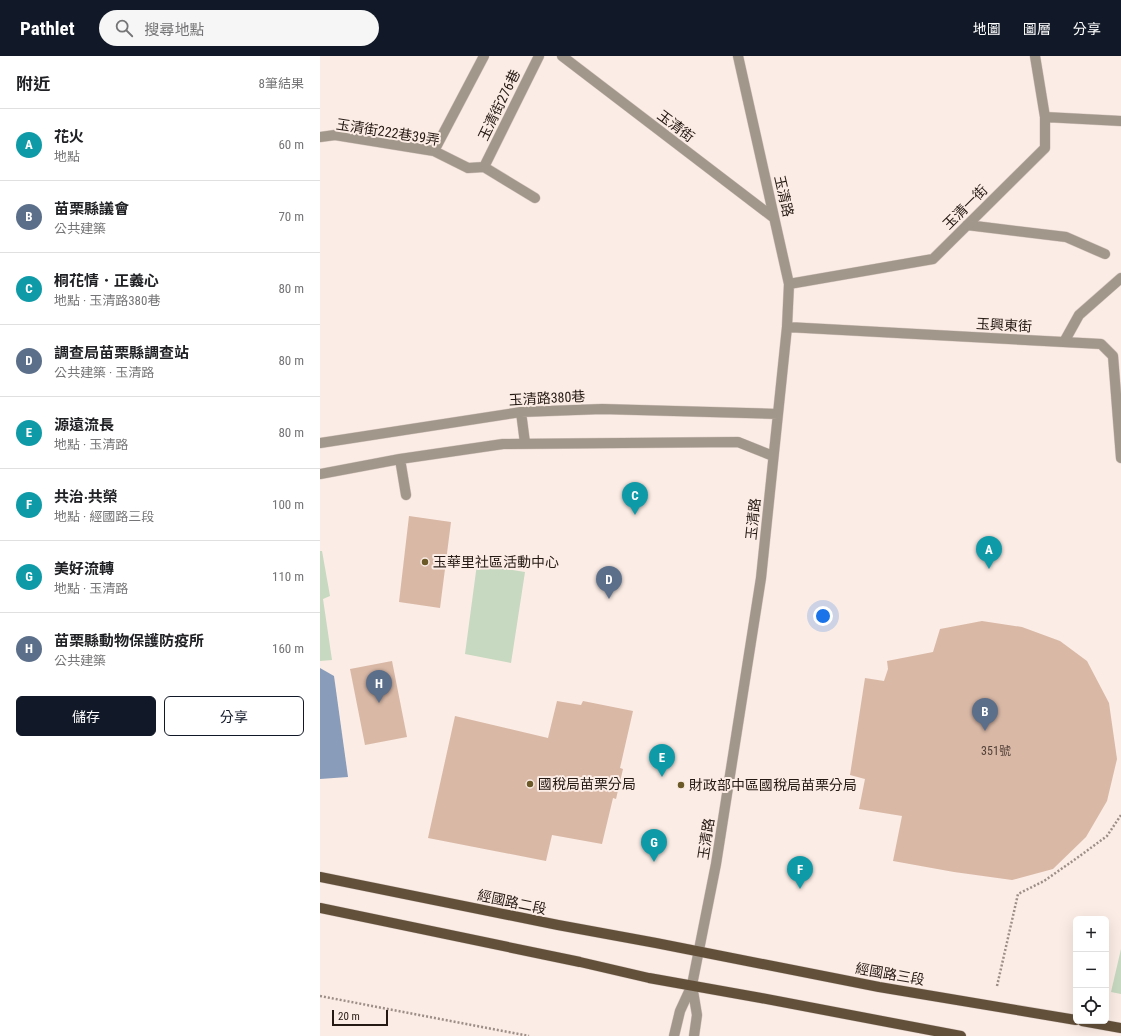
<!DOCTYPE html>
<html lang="zh-TW">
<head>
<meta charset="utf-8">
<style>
	:root { --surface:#fff; --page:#f6f6f6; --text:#202124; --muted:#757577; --line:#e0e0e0; --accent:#111827 }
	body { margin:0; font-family:"Roboto Condensed","Noto Sans TC",sans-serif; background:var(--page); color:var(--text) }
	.controls { position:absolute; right:12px; bottom:12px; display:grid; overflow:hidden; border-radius:6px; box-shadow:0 4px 16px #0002 }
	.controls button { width:36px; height:36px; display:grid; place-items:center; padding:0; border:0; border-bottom:1px solid var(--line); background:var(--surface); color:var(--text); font:20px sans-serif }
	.scale { position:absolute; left:12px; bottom:10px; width:56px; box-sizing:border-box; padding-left:4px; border:2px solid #251913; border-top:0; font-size:11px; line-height:14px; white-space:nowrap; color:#251913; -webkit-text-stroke:3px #fbece5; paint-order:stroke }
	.you { position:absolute; left:503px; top:560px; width:14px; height:14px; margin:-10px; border:3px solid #fff; border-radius:50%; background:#1a73e8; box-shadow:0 0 0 6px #1a73e833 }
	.badge { display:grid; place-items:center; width:26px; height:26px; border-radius:50%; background:var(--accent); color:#fff; font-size:13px; font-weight:700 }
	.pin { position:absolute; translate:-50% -33px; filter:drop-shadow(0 1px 2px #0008) }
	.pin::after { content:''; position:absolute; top:21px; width:14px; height:12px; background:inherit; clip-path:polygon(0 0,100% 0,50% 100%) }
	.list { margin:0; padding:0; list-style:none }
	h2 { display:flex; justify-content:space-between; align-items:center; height:52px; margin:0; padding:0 16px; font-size:17px }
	h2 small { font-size:13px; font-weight:400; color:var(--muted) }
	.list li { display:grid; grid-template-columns:26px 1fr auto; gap:12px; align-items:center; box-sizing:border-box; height:72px; padding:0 16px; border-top:1px solid var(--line) }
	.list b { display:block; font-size:15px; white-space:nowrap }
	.list p { margin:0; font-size:13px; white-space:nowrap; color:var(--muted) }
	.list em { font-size:13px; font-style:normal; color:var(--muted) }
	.actions { display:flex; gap:8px; padding:12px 16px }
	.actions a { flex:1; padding:9px 0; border:1px solid var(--accent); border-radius:6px; text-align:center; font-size:14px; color:var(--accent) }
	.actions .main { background:var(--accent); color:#fff }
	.icon { flex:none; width:22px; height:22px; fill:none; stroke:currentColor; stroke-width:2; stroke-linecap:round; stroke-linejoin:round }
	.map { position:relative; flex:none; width:801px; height:980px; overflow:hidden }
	header { display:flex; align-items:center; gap:24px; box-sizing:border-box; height:56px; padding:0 20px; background:var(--accent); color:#fff }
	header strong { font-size:19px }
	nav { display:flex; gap:22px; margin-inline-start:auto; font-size:14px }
	.search { width:280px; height:36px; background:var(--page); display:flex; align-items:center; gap:10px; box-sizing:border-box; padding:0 14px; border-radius:22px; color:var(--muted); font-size:15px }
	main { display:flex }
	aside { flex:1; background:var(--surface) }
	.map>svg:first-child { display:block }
	.green { fill:#c7d9c0 }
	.water { fill:#899cba }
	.building { fill:#d9b8a6 }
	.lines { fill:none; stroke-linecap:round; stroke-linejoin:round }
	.minor-casing { stroke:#d9cac3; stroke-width:11 }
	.major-casing { stroke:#d9cac3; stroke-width:11 }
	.path { stroke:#9d8f88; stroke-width:2.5; stroke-dasharray:2 2; stroke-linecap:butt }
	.minor { stroke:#a2978b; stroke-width:10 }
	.major { stroke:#63503a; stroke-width:10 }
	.poi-dot { fill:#6b5927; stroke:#fbece5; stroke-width:1.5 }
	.labels { text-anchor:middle; stroke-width:4; stroke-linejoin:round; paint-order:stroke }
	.number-label { font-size:12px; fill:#524138 }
	.street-label { font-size:14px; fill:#251913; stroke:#fbece5 }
	.poi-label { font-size:14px; fill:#251913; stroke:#fbece5; text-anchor:start }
</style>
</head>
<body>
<header>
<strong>Pathlet</strong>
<div class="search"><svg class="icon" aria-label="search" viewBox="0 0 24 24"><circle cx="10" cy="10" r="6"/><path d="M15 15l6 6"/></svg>搜尋地點</div>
<nav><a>地圖</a><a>圖層</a><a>分享</a></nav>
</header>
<main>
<aside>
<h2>附近<small>8筆結果</small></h2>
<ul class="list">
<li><span class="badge" style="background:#0f9aa8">A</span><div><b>花火</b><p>地點</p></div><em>60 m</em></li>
<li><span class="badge" style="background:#5c6f8a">B</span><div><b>苗栗縣議會</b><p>公共建築</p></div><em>70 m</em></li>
<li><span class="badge" style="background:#0f9aa8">C</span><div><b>桐花情．正義心</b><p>地點 · 玉清路380巷</p></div><em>80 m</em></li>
<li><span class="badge" style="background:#5c6f8a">D</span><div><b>調查局苗栗縣調查站</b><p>公共建築 · 玉清路</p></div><em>80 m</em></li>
<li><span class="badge" style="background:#0f9aa8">E</span><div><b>源遠流長</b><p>地點 · 玉清路</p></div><em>80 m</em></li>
<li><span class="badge" style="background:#0f9aa8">F</span><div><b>共治‧共榮</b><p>地點 · 經國路三段</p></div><em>100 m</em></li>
<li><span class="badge" style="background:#0f9aa8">G</span><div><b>美好流轉</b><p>地點 · 玉清路</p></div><em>110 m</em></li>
<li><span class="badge" style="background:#5c6f8a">H</span><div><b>苗栗縣動物保護防疫所</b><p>公共建築</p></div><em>160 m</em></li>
</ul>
<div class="actions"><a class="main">儲存</a><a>分享</a></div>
</aside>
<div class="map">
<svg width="801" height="980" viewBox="0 0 801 980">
	<rect width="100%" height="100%" fill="#fbece5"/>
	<path class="green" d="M0,495H2L10,540L3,543L12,604L0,605Z
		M157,508L205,516L191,607L145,598Z
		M801,893V938L791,936Z"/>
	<path class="water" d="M0,612L14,620L28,721L0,723Z"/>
	<path class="building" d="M89,460L131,466L120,552L79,546Z
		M662,565L702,571L740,585L767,605L789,647L797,703L787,745L766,781L733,813L692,824L634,816L573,805L582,760L539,753L545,723L530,719L545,622L564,625L568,613L567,605L613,596L620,573Z
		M72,605L87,681L45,689L30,613Z
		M237,645L261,649L263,645L313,655L300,712L303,713L296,743L293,742L282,788L232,779L226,805L108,782L135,660L228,682Z"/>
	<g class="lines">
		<defs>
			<path id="minor" d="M242,0L454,162
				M725,61L801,65
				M0,81L15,79L114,95L148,112L164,111L215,142
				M114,95L164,0
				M164,111L219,0
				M647,169L746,181L785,198
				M469,228L613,203L725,92V61L715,0
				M467,271L781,288L793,300L801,402
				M744,286L759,259L801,222
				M201,356L205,387
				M0,387L201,356L282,353L458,358
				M80,403L86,439
				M0,418L80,403L183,388L418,386L453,400
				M372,929L377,959L374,980
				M354,980L360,955L372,929L396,808L441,522L467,271L469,228L418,0"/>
			<path id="major" d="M0,821L238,869L336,887L559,931L756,964
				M0,852L260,906L329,922L441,942L641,980
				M762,965L801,972"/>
		</defs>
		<use href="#minor" class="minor-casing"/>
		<use href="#major" class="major-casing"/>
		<path class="path" d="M677,930L698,838L724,825L757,802L787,780L801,759
			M0,940L209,980"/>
		<use href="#minor" class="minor"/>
		<use href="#major" class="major"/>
	</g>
	<g class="poi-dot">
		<circle cx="105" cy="506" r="4"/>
		<circle cx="210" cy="728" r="4"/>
		<circle cx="361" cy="729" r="4"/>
	</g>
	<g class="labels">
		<g class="number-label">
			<text x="676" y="699">351號</text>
		</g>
		<g class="street-label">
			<text transform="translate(179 49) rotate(-64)" y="5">玉清街276巷</text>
			<text transform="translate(356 70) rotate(37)" y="5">玉清街</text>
			<text transform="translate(68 76) rotate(9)" y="5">玉清街222巷39弄</text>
			<text transform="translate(464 140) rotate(77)" y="5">玉清路</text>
			<text transform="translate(645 151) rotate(-45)" y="5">玉清一街</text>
			<text transform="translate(684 269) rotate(3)" y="5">玉興東街</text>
			<text transform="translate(227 342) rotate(-3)" y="5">玉清路380巷</text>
			<text transform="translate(433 463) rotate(-84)" y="5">玉清路</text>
			<text transform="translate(386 783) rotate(-81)" y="5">玉清路</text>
			<text transform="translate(192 846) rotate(12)" y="5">經國路二段</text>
			<text transform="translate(570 918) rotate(10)" y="5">經國路三段</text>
		</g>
		<g class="poi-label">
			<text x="113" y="511">玉華里社區活動中心</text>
			<text x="218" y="733">國稅局苗栗分局</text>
			<text x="369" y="734">財政部中區國稅局苗栗分局</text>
		</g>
	</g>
</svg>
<div class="controls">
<button>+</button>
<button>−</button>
<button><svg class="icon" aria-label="locate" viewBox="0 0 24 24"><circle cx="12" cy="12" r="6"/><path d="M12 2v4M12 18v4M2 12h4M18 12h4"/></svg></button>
</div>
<div class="scale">20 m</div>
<div class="you"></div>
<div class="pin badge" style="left:669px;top:513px;background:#0f9aa8">A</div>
<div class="pin badge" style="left:665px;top:675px;background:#5c6f8a">B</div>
<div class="pin badge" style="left:315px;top:459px;background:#0f9aa8">C</div>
<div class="pin badge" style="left:289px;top:543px;background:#5c6f8a">D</div>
<div class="pin badge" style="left:342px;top:721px;background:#0f9aa8">E</div>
<div class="pin badge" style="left:480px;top:833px;background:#0f9aa8">F</div>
<div class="pin badge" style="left:334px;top:806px;background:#0f9aa8">G</div>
<div class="pin badge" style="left:59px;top:647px;background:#5c6f8a">H</div>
</div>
</main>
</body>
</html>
